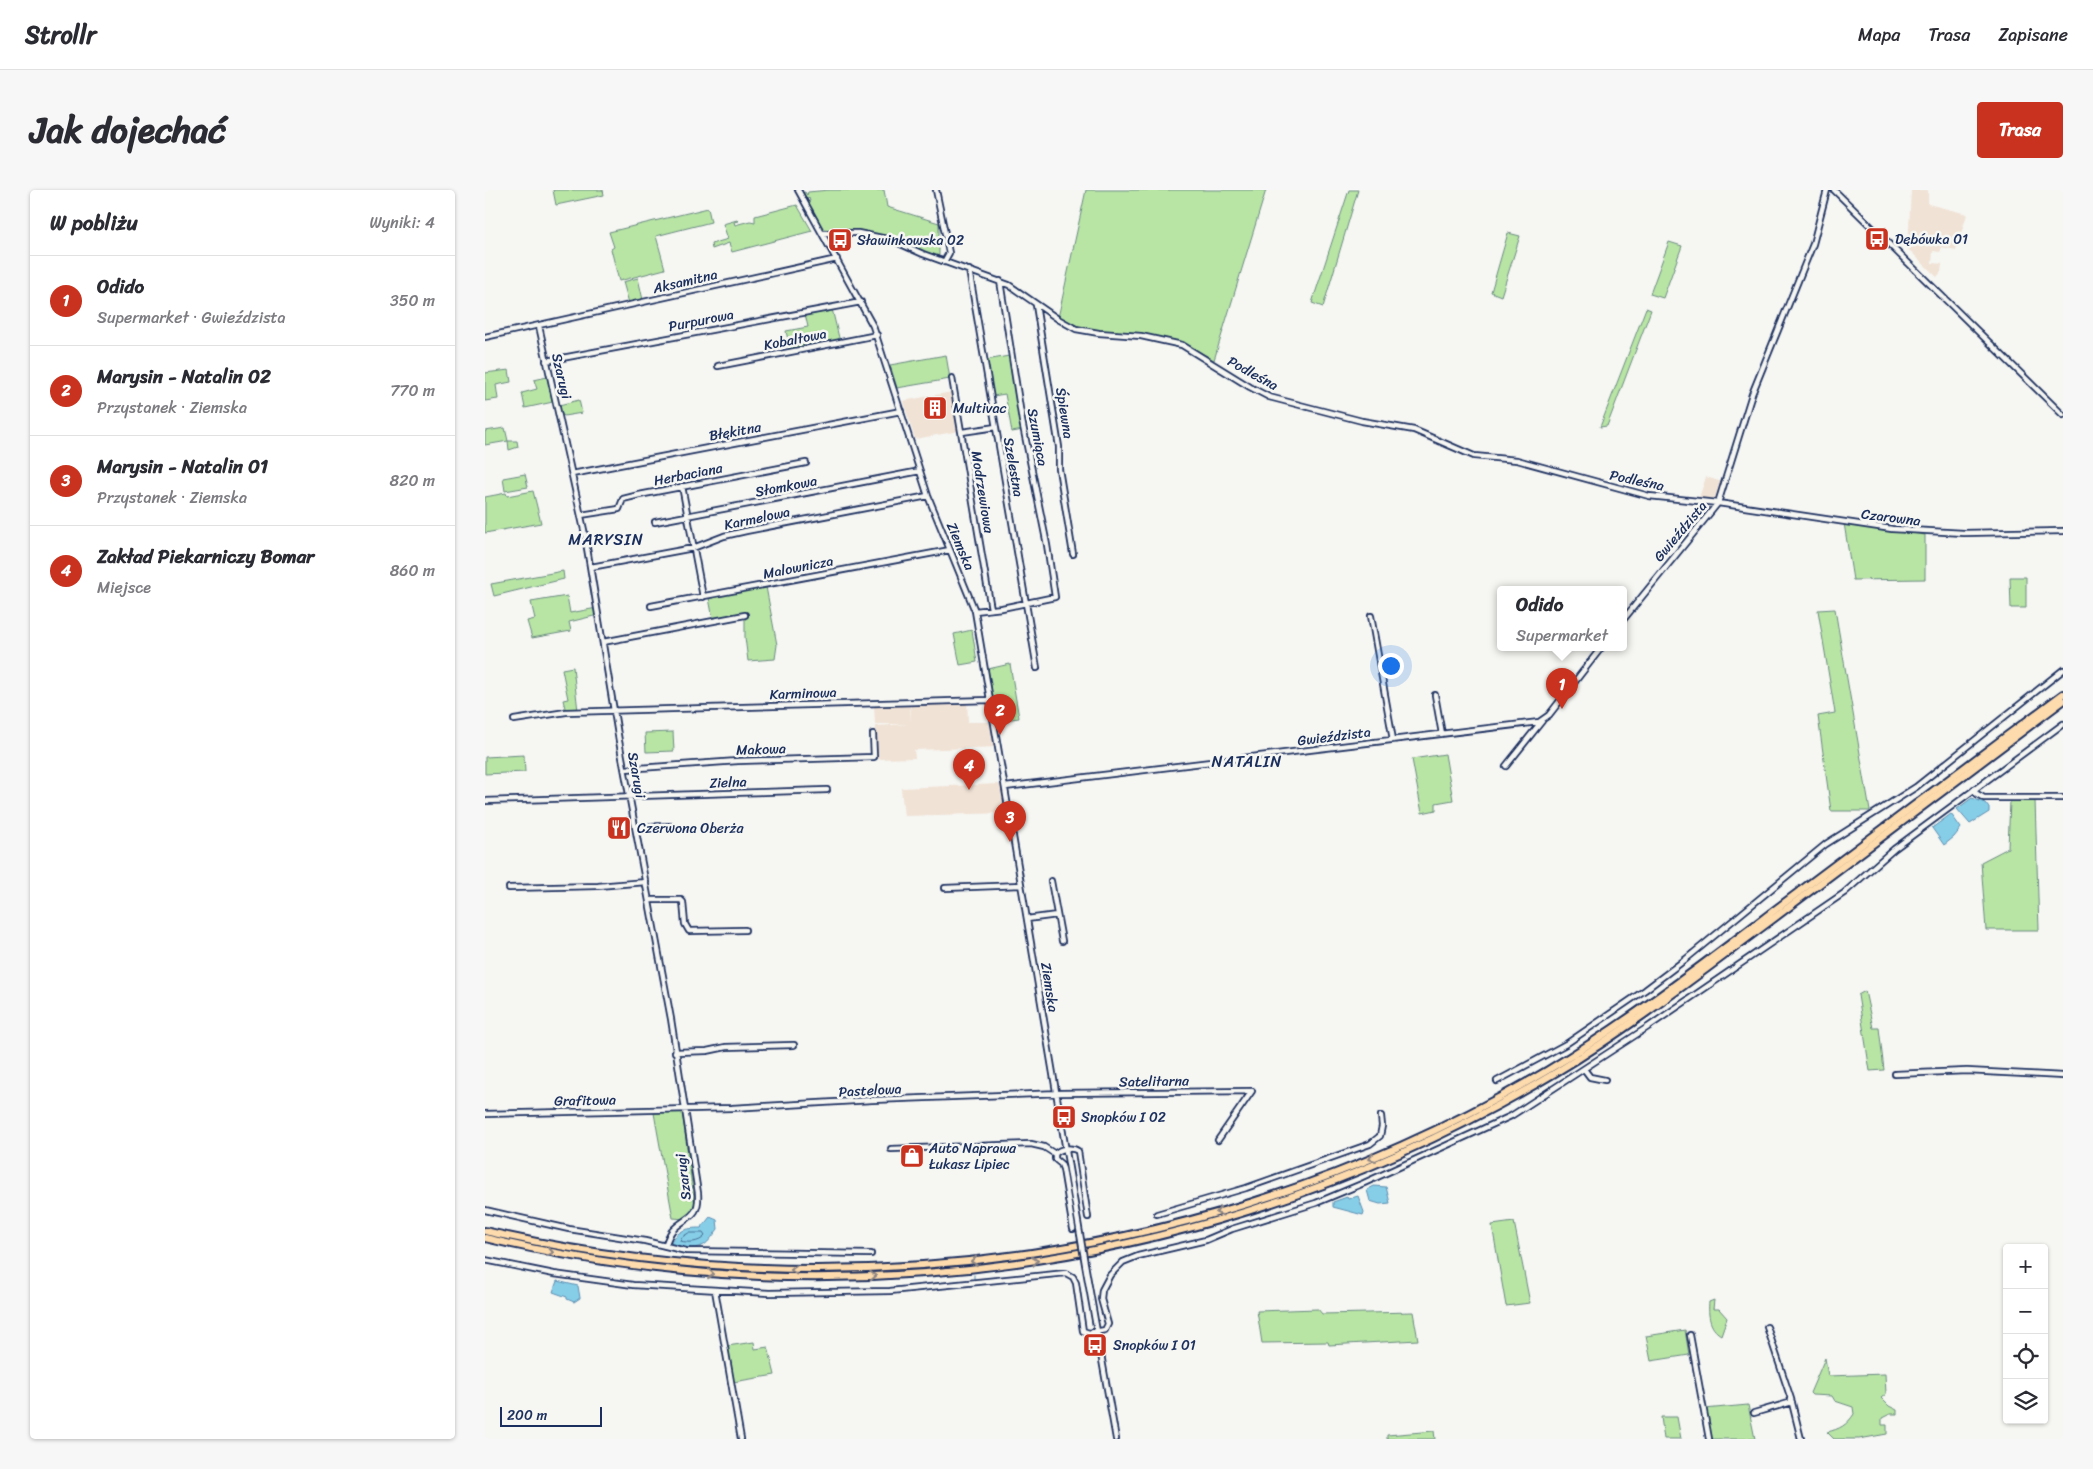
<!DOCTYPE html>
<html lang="pl">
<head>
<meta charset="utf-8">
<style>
	:root { --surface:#fff; --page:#f7f7f7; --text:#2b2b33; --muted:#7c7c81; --line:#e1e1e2; --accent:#c8321e }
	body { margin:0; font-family:Sriracha,sans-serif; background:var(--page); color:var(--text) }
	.controls { position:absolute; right:15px; bottom:15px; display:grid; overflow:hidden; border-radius:5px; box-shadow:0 1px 4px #0004 }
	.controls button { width:45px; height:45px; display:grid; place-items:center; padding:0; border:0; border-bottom:1px solid var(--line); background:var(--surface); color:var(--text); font:25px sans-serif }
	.scale { position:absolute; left:15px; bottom:12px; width:102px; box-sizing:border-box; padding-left:5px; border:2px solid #1b2f5e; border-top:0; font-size:14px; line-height:18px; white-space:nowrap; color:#1b2f5e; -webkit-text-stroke:4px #f6f6f2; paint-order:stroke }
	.you { position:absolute; left:905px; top:475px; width:18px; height:18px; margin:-12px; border:4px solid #fff; border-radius:50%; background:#1a73e8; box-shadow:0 0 0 8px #1a73e833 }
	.badge { display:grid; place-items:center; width:32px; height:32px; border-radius:50%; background:var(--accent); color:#fff; font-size:16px; font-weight:700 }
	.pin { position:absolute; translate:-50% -41px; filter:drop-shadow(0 1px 2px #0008) }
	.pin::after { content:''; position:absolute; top:26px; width:18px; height:15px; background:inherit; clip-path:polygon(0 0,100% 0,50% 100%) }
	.popup { position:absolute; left:1012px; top:396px; width:130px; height:65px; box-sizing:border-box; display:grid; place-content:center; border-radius:5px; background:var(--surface); filter:drop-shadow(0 1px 4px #0005); font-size:16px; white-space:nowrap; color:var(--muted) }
	.popup b { font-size:19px; color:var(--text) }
	.popup::after { content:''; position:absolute; left:50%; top:100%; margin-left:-10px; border:10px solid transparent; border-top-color:var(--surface) }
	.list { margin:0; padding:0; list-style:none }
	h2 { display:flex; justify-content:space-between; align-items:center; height:65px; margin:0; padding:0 20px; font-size:21px }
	h2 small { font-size:16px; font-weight:400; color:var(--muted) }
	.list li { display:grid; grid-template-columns:32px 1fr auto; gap:15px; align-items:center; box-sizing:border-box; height:90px; padding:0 20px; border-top:1px solid var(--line) }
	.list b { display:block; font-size:19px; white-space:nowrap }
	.list p { margin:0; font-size:16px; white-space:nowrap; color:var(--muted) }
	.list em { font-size:16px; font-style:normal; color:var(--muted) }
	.icon { flex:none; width:28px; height:28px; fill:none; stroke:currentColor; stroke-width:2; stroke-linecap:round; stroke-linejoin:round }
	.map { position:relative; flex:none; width:1578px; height:1249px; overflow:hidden; border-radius:5px }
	header { display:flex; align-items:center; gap:30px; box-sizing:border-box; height:70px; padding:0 25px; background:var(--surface); border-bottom:1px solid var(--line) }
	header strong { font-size:24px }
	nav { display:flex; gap:28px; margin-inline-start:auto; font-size:18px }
	.intro { display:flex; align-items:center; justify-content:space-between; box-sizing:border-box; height:120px; padding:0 30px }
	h1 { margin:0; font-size:35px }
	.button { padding:12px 22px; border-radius:5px; background:var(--accent); color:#fff; font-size:18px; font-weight:700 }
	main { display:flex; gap:30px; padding:0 30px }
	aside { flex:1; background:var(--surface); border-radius:5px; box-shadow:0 1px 4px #0004 }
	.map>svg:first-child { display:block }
	.built { fill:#f0e2d5 }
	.green { fill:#b8e5a4; stroke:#6a8a81 }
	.water { fill:#86cee8; stroke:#5b8eb1 }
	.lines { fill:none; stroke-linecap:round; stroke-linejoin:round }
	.shore { stroke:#466f95; stroke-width:1 }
	.stream { stroke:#5b8eb1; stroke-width:1 }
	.minor-casing { stroke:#1b2f5e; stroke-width:8 }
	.highway-casing { stroke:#1b2f5e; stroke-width:10 }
	.minor { stroke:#f6f6f2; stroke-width:4.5 }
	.highway { stroke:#fedbac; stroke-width:6 }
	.minor-bridge-casing { stroke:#1b2f5e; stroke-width:8; stroke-linecap:butt }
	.minor-bridge { stroke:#f6f6f2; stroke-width:4.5 }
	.oneway { stroke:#8c8585 }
	.labels { text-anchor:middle; stroke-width:5; stroke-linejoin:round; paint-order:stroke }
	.poi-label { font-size:14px; fill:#1b2f5e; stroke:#f6f6f2; text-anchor:start }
	.street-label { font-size:14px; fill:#1b2f5e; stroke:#f6f6f2 }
	.quarter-label { font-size:16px; letter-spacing:1px; fill:#1b2f5e; stroke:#f6f6f2 }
</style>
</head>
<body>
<header>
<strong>Strollr</strong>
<nav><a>Mapa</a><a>Trasa</a><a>Zapisane</a></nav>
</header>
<div class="intro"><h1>Jak dojechać</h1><a class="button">Trasa</a></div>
<main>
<aside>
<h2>W pobliżu<small>Wyniki: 4</small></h2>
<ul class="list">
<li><span class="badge">1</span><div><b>Odido</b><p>Supermarket · Gwieździsta</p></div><em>350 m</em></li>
<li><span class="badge">2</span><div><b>Marysin - Natalin 02</b><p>Przystanek · Ziemska</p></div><em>770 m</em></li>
<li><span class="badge">3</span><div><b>Marysin - Natalin 01</b><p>Przystanek · Ziemska</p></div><em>820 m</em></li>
<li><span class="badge">4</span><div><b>Zakład Piekarniczy Bomar</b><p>Miejsce</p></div><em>860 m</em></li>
</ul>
</aside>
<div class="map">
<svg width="1578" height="1249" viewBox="0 0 1578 1249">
	<rect width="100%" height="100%" fill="#f6f6f2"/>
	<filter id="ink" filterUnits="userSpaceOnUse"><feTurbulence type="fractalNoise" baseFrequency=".02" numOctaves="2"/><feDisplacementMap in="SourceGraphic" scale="10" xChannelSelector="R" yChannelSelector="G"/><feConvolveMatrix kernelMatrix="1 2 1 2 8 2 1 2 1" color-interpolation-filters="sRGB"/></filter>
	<g filter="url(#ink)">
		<path class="built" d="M1426,0H1443V14L1482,24L1471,60L1457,57L1455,62L1448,61L1447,73L1457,74L1456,82L1452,87L1423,59Z
			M467,202L474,241L430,249L418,211Z
			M1221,287L1237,292L1231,310L1214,308Z
			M482,510L483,532H509L513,557L429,560L430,568L391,569V536L423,534H390L389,514L425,513L426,532V512Z
			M516,594L520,623L419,626L416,598Z"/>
		<path class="green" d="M68,0H118L119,5L71,15Z
			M344,0H399L402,17L454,33V65L452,67L396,45L338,39L323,12L325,11L324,8L321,10L317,3L320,2L322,5L323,2Z
			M601,0H781L729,170C715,162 702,154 686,151C647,143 611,147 573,128Z
			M864,0H873L838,117L827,113Z
			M312,15L327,41L247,62L244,53L227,59L226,54L243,49L238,34L252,30L253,31L249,32L250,35L265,31L270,32V26Z
			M223,18L226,32L171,46L180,79L134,91L126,59L129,57L124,42Z
			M1023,43L1035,46L1016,106L1006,102Z
			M1184,52L1197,56L1178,108L1165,104Z
			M153,88L158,110L144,113L138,92Z
			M1161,118L1166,120L1122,236L1115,237Z
			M347,119L355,152L317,159L316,157L305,159L301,141L323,137L320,124Z
			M461,165L465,189L412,198L405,175Z
			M524,166L538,240L527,242L520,204L508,206L501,170Z
			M24,180L26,192L11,195L13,209L0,211V183Z
			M62,187L68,212L40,218L37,203L52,199L49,190Z
			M94,210L97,223L79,226L76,224L74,215Z
			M20,238L23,251H32L33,257L24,260L23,251L0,255V241Z
			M40,284L43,297L20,301L18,288Z
			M48,301L56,333L0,343V307L21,303L22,306Z
			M1359,333L1440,345V389L1368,390Z
			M78,381L79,389L9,406L6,394Z
			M1525,387H1541V418H1526Z
			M281,397L292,455L290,469L263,471L260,447V426L228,429L224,408Z
			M82,406L85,423L112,418L113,425L84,432L86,441L47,448L42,431L50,429L46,412Z
			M1350,419L1353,437L1385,621H1346L1333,526L1350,523L1333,420Z
			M487,440L492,472L475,475L469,444Z
			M525,474L534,528L512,531L503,479Z
			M88,477L93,521L81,522L78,510L83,509L77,479Z
			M188,542L189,561L161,562L160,543Z
			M960,564L968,610L951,613V620L937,623L927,569Z
			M39,565L40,582L0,584V567Z
			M1550,610L1554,740H1501L1496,672L1523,658L1525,611Z
			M1380,801L1388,838H1394L1399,880L1385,881L1373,805Z
			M197,921L210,1016L207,1023L200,1029L188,1028L169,923Z
			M1029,1032L1045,1113L1021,1116L1007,1035Z
			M0,1043C205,1091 418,1093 625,1052L626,1054C492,1079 359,1090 224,1081C148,1076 74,1060 0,1046Z
			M1229,1110L1228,1119H1234L1242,1128L1236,1145C1224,1138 1223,1125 1224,1112Z
			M833,1119L837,1124L928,1122L933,1150L844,1155L843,1152L777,1153L772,1121Z
			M1200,1140L1204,1165L1166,1171L1161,1146Z
			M269,1152L270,1159L283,1157L290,1185L248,1192L242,1156Z
			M1340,1168L1343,1186L1400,1184L1401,1204L1396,1208L1404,1216L1412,1220V1224H1405L1397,1228V1235H1402V1244L1374,1249H1349L1342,1242C1355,1239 1362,1235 1369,1224L1368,1217L1350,1211L1347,1206L1327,1205L1325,1203Z
			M1263,1215L1270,1249H1224L1219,1219Z
			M1176,1227H1192L1196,1249H1179Z
			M949,1241L950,1249H902V1245Z"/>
		<path class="water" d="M1487,608L1500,613L1504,618V622L1485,634L1472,619Z
			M1466,624L1476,638L1469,647L1459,655L1447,638Z
			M889,996L901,997L905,1013L895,1014L885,1011L882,1000Z
			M873,1006L879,1022L878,1025L848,1017V1012L862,1007L863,1009Z
			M225,1027L232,1030L233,1039C229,1044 224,1052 219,1055C209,1060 195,1058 185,1054C193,1040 201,1038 216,1038Z
			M72,1091L93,1096L95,1108L89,1112L82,1109V1107L68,1102Z"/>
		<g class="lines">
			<path class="shore" d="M204,1043H218L220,1046C214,1053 204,1053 195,1051L196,1048Z"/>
			<path class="stream" d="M489,1085V1089"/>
			<defs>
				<path id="minor" d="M313,0L388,136L443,306L490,421L595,1044
					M451,0L464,63L459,72
					M1349,0L1578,225
					M337,43H373L407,50L438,64L524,95L573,129L591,139L614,143L656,146L697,155L765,197L784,207L877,231L929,240L989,266L1032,270L1164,306L1233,313L1407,339L1479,343L1578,341
					M484,80L552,478
					M551,115L574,257V279L588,364
					M54,136L99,340L134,551L186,829L213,1003C215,1029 200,1026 187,1041C184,1045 182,1051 180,1056
					M0,147L352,69
					M61,171L376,112
					M233,176L392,145
					M467,188L506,419
					M477,242L511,237
					M87,284L416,221
					M197,296L218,407
					M96,325L134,319L138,309L154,305L321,273
					M170,332L435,281
					M106,377L208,358L239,346L261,341L443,306
					M166,416L465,360
					M490,421L517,418L570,407L562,355L537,231L515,91
					M886,426L908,550
					M1138,430L1233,313L1267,204L1328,54L1342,0
					M118,452L260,425
					M950,505L957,544
					M29,530L81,522L505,510
					M1021,576L1057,531
					M140,579L253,571L389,567L388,544
					M520,597L1054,532L1064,525L1116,458
					M1489,599L1492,604L1499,608H1578
					M0,611L342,600
					M150,637L185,636
					M566,691L577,751
					M24,698L113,696L161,692
					M460,698L536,695
					M164,710H196L198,712L200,734L204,741L260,740
					M542,729L572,725
					M190,862L222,861L241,857L309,855
					M1099,879L1105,887L1120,890
					M1410,884L1482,881L1578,886
					M1012,891L1081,854L1160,800L1201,769L1341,654L1431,597L1578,480
					M0,924L247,918L387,910L576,903L767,901L733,950
					M406,959L546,954L559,957L570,964
					M0,1020L84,1039L160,1051L201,1061L386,1064
					M672,1024L761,998L885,954L895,946L897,936L896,926
					M588,1039L578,979L576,974L570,969V964C575,958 587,957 593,961L603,1027
					M0,1070L69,1084L148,1095L284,1103L405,1101L581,1083L588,1087L591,1093L598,1141L604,1143L620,1140L623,1134L616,1109L617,1100L625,1085L638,1072L653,1066L721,1050L747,1039L831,1013L879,993L1026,926L1163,837L1359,703L1409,659L1578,534
					M600,1074L631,1249
					M230,1100L256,1249
					M1282,1137L1306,1209L1316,1249
					M1205,1145L1224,1249
					M1269,1223L1307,1212"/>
				<path id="highway" d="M0,1041C362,1124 742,1070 1063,880C1143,832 1217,775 1291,719C1387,647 1482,575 1578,504
					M0,1048C365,1135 748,1075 1070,883C1145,838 1214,784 1284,732C1382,659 1480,585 1578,511"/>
			</defs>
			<use href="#minor" class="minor-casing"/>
			<use href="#highway" class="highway-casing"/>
			<use href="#minor" class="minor"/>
			<use href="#highway" class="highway"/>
			<defs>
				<path id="minor-bridge" d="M595,1044L600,1074"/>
			</defs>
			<use href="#minor-bridge" class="minor-bridge-casing"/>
			<use href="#minor-bridge" class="minor-bridge"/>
		</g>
		<defs><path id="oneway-chevron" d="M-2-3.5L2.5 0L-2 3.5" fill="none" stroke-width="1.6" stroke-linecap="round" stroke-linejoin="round" transform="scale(1.25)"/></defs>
		<g class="oneway">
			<use href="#oneway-chevron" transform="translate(887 968) rotate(157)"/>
			<use href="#oneway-chevron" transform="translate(734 1022) rotate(164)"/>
			<use href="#oneway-chevron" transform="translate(65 1062) rotate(10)"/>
			<use href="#oneway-chevron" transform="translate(489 1071) rotate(174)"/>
			<use href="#oneway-chevron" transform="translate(550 1071) rotate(-8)"/>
			<use href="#oneway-chevron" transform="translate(309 1080) rotate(-179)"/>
			<use href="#oneway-chevron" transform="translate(226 1084) rotate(5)"/>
			<use href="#oneway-chevron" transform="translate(388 1086) rotate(-2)"/>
		</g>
	</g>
	<defs>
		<symbol id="bus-square" viewBox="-11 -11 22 22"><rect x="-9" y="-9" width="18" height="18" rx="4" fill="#c8321e" stroke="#f6f6f2"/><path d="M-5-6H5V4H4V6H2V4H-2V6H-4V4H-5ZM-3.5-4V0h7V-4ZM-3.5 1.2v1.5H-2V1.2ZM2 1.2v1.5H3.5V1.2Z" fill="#fff"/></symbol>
		<symbol id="building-square" viewBox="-11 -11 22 22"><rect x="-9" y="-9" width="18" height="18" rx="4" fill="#c8321e" stroke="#f6f6f2"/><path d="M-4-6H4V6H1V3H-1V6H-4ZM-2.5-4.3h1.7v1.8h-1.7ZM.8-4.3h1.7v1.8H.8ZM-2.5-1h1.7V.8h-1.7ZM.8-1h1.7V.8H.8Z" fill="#fff"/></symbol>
		<symbol id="restaurant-square" viewBox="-11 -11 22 22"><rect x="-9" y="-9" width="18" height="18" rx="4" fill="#c8321e" stroke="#f6f6f2"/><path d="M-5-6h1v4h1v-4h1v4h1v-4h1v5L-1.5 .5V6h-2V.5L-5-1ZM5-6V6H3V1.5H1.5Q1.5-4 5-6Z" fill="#fff"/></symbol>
		<symbol id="shop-square" viewBox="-11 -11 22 22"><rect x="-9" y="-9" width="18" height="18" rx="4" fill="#c8321e" stroke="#f6f6f2"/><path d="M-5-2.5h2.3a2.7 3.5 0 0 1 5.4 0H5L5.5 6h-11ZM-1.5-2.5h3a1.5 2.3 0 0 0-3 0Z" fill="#fff"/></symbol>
	</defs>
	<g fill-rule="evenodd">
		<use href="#bus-square" x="1378" y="35" width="28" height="28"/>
		<use href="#bus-square" x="341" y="36" width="28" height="28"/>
		<use href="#building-square" x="436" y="204" width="28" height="28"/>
		<use href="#restaurant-square" x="120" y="624" width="28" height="28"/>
		<use href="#bus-square" x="565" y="913" width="28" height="28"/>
		<use href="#shop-square" x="413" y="952" width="28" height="28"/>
		<use href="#bus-square" x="596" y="1141" width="28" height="28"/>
	</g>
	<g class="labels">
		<g class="poi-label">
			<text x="1410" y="54">Dębówka 01</text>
			<text x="372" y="55">Sławinkowska 02</text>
			<text x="468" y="223">Multivac</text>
			<text x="152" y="643">Czerwona Oberża</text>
			<text x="596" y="932">Snopków I 02</text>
			<text x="444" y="963">Auto Naprawa<tspan x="444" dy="16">Łukasz Lipiec</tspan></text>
			<text x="628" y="1160">Snopków I 01</text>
		</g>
		<g class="street-label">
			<text transform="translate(200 91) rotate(-13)" y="5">Aksamitna</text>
			<text transform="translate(216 130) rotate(-11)" y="5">Purpurowa</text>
			<text transform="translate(310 149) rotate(-11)" y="5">Kobaltowa</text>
			<text transform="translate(768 183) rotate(29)" y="5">Podleśna</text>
			<text transform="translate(77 186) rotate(77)" y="5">Szarugi</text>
			<text transform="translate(580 223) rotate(81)" y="5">Śpiewna</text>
			<text transform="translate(250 241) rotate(-10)" y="5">Błękitna</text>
			<text transform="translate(553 247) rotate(79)" y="5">Szumiąca</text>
			<text transform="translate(529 277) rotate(80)" y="5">Szelestna</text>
			<text transform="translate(203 284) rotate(-11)" y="5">Herbaciana</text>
			<text transform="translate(1152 290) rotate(12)" y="5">Podleśna</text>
			<text transform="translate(301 296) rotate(-11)" y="5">Słomkowa</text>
			<text transform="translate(498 302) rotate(81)" y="5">Modrzewiowa</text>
			<text transform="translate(1406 327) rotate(7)" y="5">Czarowna</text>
			<text transform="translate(272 328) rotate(-12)" y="5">Karmelowa</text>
			<text transform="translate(1195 341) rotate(-50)" y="5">Gwieździsta</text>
			<text transform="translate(476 356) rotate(67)" y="5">Ziemska</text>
			<text transform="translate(313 377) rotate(-11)" y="5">Malownicza</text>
			<text transform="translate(318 503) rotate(-2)" y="5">Karminowa</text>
			<text transform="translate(849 546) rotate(-7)" y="5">Gwieździsta</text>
			<text transform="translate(276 559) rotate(-2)" y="5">Makowa</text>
			<text transform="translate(152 585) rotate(80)" y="5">Szarugi</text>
			<text transform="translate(243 592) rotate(-2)" y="5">Zielna</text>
			<text transform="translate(565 797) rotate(81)" y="5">Ziemska</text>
			<text transform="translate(669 891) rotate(-1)" y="5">Satelitarna</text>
			<text transform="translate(385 900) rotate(-3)" y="5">Pastelowa</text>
			<text transform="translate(100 910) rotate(-1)" y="5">Grafitowa</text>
			<text transform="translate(198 987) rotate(-97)" y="5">Szarugi</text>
		</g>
		<g class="quarter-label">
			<text x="121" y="355">MARYSIN</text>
			<text x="762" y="577">NATALIN</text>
		</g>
	</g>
</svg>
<div class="controls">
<button>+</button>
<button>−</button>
<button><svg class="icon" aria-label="locate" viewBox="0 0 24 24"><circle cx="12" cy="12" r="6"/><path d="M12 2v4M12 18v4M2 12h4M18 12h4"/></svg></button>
<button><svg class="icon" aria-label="layers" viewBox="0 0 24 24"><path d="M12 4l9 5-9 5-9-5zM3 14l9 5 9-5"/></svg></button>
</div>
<div class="scale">200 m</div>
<div class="you"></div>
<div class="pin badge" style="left:1077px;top:519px">1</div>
<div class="popup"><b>Odido</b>Supermarket</div>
<div class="pin badge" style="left:515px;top:545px">2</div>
<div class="pin badge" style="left:525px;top:652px">3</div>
<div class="pin badge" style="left:484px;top:600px">4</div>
</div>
</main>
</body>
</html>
